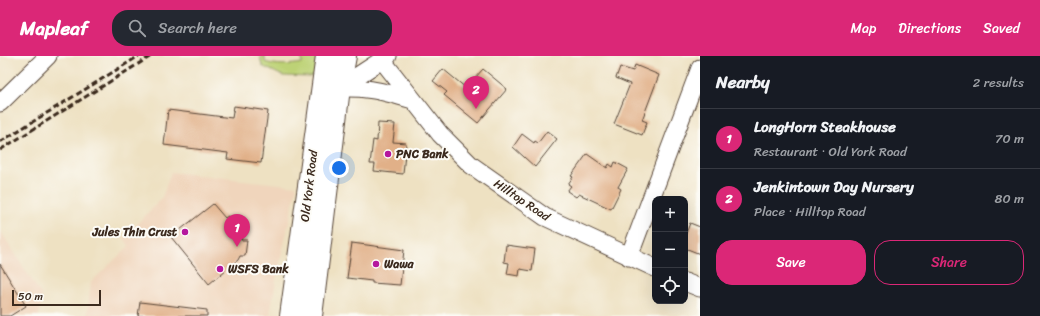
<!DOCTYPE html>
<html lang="en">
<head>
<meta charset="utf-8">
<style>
	:root { --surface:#171b24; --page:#242831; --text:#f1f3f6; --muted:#9ea1a6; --line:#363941; --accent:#db2777 }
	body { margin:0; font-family:Sriracha,sans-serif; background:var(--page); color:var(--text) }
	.controls { position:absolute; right:12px; bottom:12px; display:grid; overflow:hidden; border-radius:8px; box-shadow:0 4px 16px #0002 }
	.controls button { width:36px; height:36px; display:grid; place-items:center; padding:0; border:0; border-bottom:1px solid var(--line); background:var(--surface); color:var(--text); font:20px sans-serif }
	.scale { position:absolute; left:12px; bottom:10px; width:89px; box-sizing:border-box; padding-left:4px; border:2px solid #3b2a1e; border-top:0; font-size:11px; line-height:14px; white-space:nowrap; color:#3b2a1e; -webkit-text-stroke:3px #fdfcf7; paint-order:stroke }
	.you { position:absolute; left:339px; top:112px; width:14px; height:14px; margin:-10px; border:3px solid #fff; border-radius:50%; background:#1a73e8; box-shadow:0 0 0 6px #1a73e833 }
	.badge { display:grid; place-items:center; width:26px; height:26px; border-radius:50%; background:var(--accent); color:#fff; font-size:13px; font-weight:700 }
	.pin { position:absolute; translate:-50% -33px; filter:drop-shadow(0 1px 2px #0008) }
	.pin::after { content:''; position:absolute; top:21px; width:14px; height:12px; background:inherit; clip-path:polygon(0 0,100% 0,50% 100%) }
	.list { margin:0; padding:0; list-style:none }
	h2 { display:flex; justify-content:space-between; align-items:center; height:52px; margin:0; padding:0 16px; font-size:17px }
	h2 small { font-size:13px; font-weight:400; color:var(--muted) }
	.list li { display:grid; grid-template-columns:26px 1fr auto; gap:12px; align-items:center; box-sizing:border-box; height:60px; padding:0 16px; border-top:1px solid var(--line) }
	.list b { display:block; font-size:15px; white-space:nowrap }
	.list p { margin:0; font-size:13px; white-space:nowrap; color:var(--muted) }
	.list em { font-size:13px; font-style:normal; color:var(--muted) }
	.actions { display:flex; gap:8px; padding:12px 16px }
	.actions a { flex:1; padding:9px 0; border:1px solid var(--accent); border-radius:16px; text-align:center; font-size:14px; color:var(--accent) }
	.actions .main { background:var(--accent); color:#fff }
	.icon { flex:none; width:22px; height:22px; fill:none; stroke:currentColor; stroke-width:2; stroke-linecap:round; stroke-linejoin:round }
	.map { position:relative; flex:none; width:700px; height:260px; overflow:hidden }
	header { display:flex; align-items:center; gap:24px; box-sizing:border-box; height:56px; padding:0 20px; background:var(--accent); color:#fff }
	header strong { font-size:19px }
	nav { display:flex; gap:22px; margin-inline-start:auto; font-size:14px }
	.search { width:280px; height:36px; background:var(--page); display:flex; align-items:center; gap:10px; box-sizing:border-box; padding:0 14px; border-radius:16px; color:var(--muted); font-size:15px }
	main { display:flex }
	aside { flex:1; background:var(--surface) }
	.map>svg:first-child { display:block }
	.built { fill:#f0d5bc }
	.green { fill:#bdd276; stroke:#7c7e4a }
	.building { fill:#e1b088 }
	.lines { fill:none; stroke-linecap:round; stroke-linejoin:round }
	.minor-casing { stroke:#564537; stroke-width:19 }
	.highway-casing { stroke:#564537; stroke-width:24 }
	.minor { stroke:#fff; stroke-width:17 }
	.highway { stroke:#fff; stroke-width:22 }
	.rail { stroke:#3b2a1e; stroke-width:3; stroke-dasharray:6 3; stroke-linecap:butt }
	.poi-dot { fill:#b5179e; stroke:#fdfcf7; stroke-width:1.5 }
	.labels { text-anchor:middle; stroke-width:4; stroke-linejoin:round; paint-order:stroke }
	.poi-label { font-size:12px; font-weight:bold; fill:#3b2a1e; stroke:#fdfcf7; text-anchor:start }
	.street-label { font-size:12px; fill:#3b2a1e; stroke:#fdfcf7 }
</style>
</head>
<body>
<header>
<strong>Mapleaf</strong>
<div class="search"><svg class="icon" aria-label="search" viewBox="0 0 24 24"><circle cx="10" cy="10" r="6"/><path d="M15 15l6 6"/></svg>Search here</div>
<nav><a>Map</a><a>Directions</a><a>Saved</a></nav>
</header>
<main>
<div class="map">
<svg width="700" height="260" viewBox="0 0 700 260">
	<rect width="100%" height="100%" fill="#fdfcf7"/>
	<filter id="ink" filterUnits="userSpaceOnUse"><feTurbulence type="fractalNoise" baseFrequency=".025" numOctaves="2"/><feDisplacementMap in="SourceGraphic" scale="8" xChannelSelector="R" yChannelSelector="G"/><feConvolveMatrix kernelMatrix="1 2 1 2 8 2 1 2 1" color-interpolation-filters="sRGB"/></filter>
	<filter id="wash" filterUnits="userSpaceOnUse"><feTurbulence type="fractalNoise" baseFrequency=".012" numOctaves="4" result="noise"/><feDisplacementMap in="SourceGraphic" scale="16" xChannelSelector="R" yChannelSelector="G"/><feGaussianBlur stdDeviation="0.9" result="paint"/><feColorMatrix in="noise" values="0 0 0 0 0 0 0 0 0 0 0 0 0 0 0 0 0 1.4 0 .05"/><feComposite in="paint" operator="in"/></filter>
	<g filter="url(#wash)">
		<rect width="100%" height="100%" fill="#eee1c2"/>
		<path class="built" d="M171,116L297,130L276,224L270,260H87L91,226L129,190L124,182L162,142Z
			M0,174L42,240L39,260H0Z"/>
		<path class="green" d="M260,0H265V6C276,10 291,9 302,7V0H317L315,17L313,20L310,21L283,20L262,10Z"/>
		<g id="blocks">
			<path class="building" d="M635,9L659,19L642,64L647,66L642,79L614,68L630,28L616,22L620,11L633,15Z
				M443,13L466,32L483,13L507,33L478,67L444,39L447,36L433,25Z
				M234,50L268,55L261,107L227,103L228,97L164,89L168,54L232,62Z
				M378,67L395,68L393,86L406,87L403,118L374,115L375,108H370L373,84L377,85Z
				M547,75L557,83L535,111L513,91L522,78L534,87L535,85L538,87Z
				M587,98L607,112L609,108L613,111L615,106L628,113L618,131L621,133L611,153L579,138L576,141L567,135L571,130L568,128L573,121L571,120Z
				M213,148L225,162L228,160L242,177L241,184H247L245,200H240L238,204L209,228L171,181Z
				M690,167L700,171V198L685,192V180Z
				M352,187L404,194L400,229L372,227V225L347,222Z
				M506,189L535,193L532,215L520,213L519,220L507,218L509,207L504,206Z
				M0,208L26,250L10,260H0Z
				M140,246L207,254V260H138Z"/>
		</g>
	</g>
	<g filter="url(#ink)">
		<use href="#blocks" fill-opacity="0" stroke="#564537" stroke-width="1"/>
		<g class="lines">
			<defs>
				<path id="minor" d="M382,4L440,78L471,109L545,161L655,212
					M339,32L388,0
					M327,33C363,30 379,34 413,44
					M0,47L48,0
					M629,201L700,12
					M685,226L700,232"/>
				<path id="highway" d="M291,260L327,0
					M311,260L339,32L345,0"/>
			</defs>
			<use href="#minor" class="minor-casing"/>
			<use href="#highway" class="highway-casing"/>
			<use href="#minor" class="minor"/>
			<use href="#highway" class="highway"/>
			<path class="rail" d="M0,86L139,0
				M0,94L151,0"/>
		</g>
	</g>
	<g class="poi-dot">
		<circle cx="388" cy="98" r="4"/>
		<circle cx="185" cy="176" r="4"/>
		<circle cx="376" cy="208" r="4"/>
		<circle cx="220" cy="213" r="4"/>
	</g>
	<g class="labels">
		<g class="poi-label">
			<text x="396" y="102">PNC Bank</text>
			<text x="177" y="180" text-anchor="end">Jules Thin Crust</text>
			<text x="384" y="212">Wawa</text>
			<text x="228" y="217">WSFS Bank</text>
		</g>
		<g class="street-label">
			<text transform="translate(309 130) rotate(-83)" y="4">Old York Road</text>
			<text transform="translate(522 144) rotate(34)" y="4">Hilltop Road</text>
		</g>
	</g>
</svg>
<div class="controls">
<button>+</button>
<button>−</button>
<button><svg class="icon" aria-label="locate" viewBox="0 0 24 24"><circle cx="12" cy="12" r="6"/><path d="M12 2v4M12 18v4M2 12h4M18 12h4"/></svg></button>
</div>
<div class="scale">50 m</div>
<div class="you"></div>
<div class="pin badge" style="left:237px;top:191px">1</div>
<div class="pin badge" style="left:476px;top:53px">2</div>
</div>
<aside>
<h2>Nearby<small>2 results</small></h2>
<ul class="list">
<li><span class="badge">1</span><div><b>LongHorn Steakhouse</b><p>Restaurant · Old York Road</p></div><em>70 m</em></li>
<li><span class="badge">2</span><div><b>Jenkintown Day Nursery</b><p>Place · Hilltop Road</p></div><em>80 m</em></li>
</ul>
<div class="actions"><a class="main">Save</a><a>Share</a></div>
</aside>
</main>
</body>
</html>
